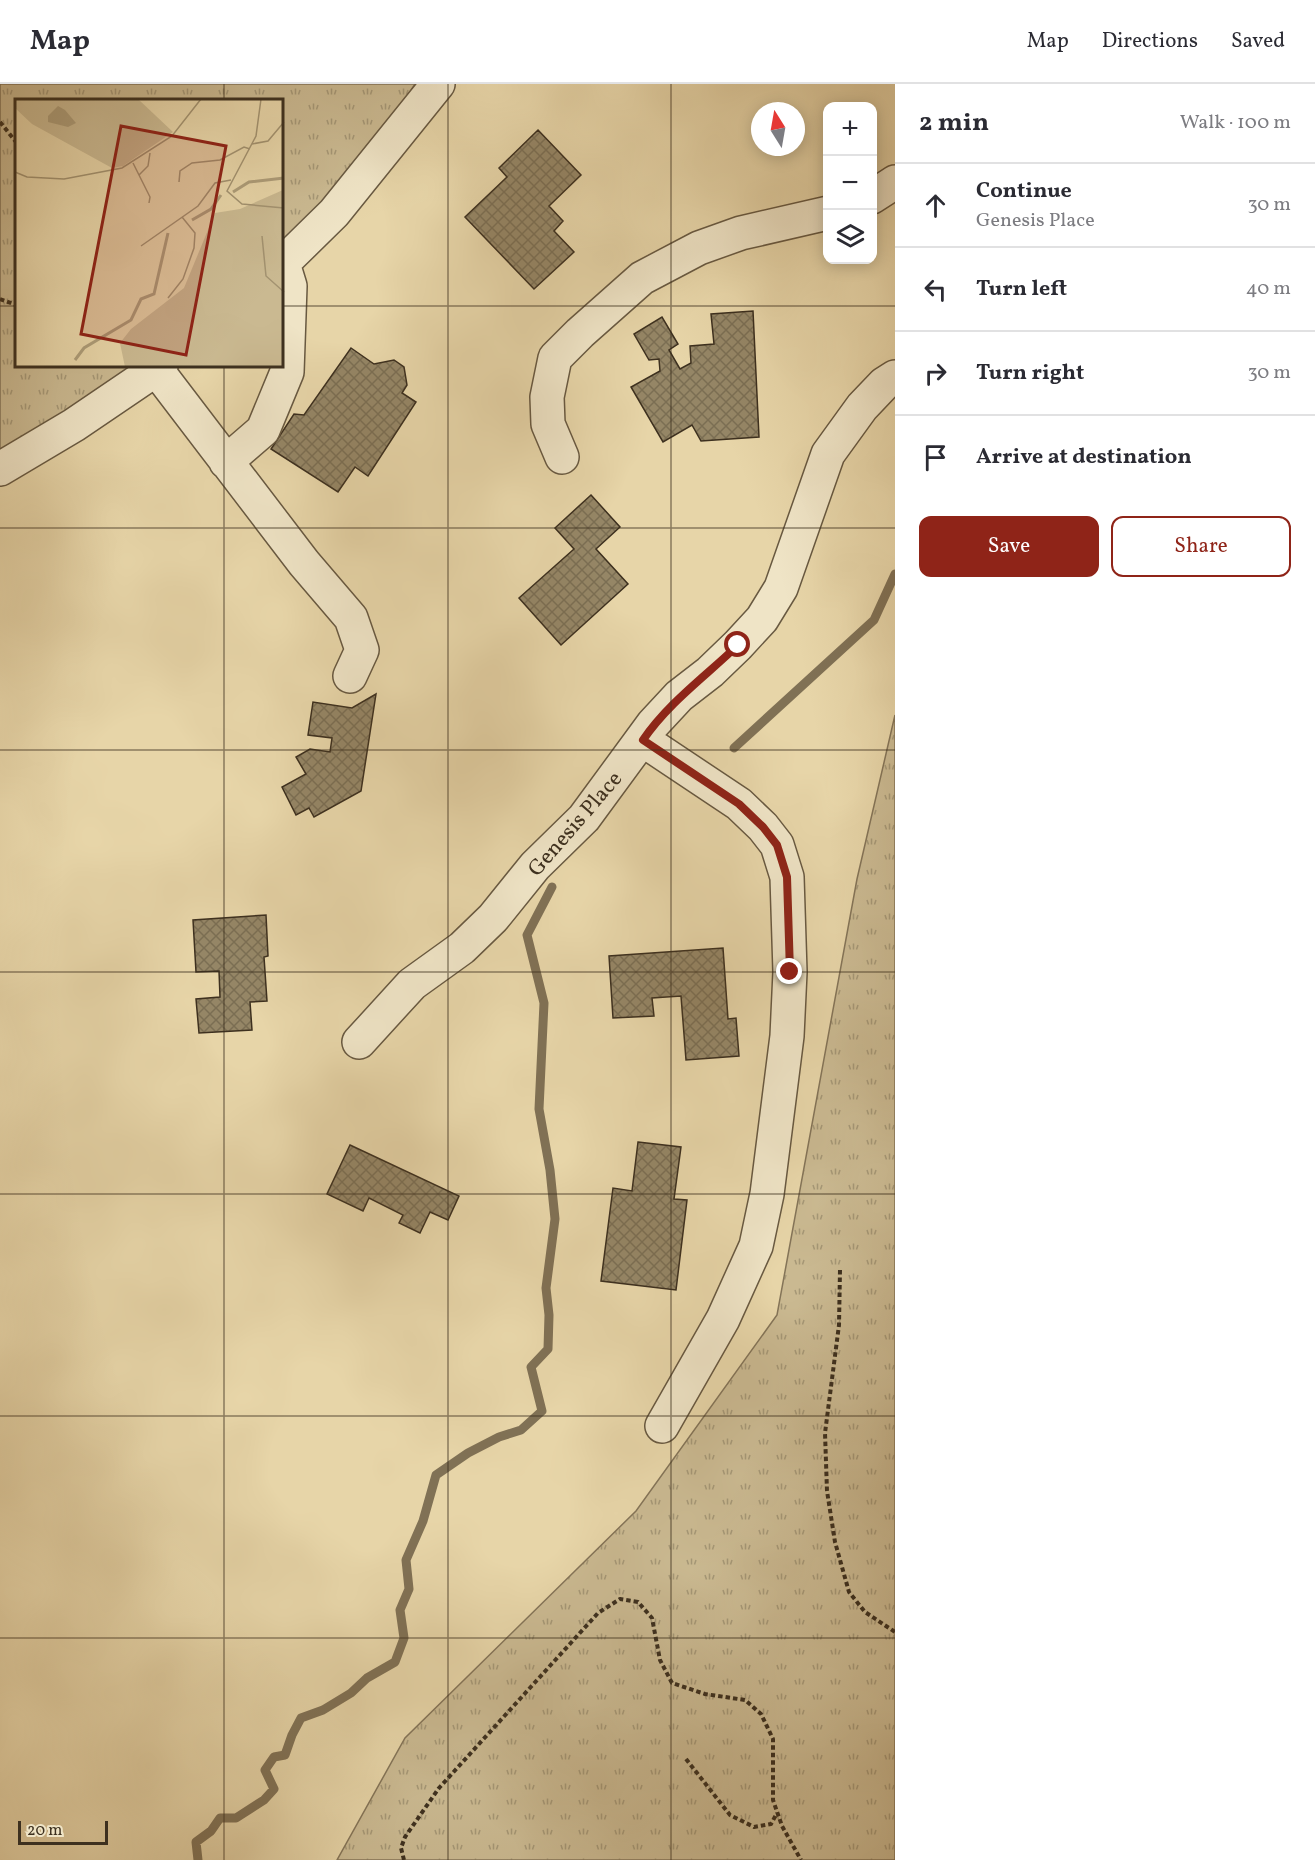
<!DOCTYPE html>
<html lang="en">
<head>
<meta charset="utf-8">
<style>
	:root { --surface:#fff; --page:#f2f2f3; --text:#2b2b33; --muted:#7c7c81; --line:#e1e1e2; --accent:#8f2418 }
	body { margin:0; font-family:Vollkorn,serif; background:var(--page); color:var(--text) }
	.controls { position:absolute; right:18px; top:18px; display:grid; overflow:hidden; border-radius:12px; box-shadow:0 3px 15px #0003 }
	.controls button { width:54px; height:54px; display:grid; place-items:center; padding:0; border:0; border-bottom:2px solid var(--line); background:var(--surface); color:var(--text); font:30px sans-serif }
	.compass { position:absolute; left:751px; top:18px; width:54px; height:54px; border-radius:50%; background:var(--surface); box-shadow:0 3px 15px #0003; rotate:349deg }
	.scale { position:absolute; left:18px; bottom:15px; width:90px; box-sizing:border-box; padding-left:6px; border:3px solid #3d301f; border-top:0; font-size:16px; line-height:21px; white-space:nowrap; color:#3d301f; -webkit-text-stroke:4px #efe4c6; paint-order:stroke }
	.stop { position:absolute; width:18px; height:18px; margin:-14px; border:4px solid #8f2418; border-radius:50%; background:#fff }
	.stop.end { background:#8f2418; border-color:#fff; box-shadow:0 2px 6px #0008 }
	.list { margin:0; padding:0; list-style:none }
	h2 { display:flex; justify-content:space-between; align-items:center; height:78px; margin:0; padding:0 24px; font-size:26px }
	h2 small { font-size:20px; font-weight:400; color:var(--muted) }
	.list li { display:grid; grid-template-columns:39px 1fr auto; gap:18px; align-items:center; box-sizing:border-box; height:84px; padding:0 24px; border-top:2px solid var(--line) }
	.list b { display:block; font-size:22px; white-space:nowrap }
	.list p { margin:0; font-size:20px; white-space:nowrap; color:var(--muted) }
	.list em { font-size:20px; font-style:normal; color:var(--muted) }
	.actions { display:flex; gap:12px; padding:18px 24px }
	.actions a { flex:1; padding:14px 0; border:2px solid var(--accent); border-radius:12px; text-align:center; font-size:21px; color:var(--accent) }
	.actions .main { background:var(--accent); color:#fff }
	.icon { flex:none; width:33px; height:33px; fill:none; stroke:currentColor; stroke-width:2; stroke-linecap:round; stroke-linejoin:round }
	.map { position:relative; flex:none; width:895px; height:1776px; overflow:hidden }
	header { display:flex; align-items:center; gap:36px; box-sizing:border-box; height:84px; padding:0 30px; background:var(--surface); border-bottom:2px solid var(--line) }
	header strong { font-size:28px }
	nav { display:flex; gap:33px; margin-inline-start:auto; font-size:21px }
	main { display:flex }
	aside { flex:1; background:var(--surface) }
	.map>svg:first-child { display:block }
	.grass { fill:url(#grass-tufts); stroke:#847458; stroke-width:1.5 }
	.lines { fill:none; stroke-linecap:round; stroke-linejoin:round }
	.stream { stroke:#807155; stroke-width:9 }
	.building { fill:url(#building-cross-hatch); stroke:#3d301f; stroke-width:1.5 }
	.minor-casing { stroke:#685941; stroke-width:36 }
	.path { stroke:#3d301f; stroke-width:4; stroke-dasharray:4.5 3; stroke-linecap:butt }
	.minor { stroke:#efe4c6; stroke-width:33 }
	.route { stroke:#8f2418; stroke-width:8 }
	.grid { fill:none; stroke:#3d301f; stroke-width:1.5; stroke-opacity:0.55 }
	.labels { text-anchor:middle; stroke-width:6; stroke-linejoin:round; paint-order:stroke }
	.street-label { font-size:22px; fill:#3d301f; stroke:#efe4c6 }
	.inset-river { fill:none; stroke:#ad9d79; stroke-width:3 }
	.inset-road { fill:none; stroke:#a39371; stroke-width:1.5 }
	.view { fill:#8f2418; fill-opacity:0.15; stroke:#8f2418; stroke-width:3 }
	.inset-edge { fill:none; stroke:#3d301f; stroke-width:3 }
</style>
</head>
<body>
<header>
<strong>Map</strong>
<nav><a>Map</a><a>Directions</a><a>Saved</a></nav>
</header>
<main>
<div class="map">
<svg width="895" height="1776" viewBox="0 0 895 1776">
	<defs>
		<pattern id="grass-tufts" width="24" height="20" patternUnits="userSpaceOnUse" patternTransform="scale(1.5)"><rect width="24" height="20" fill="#cab991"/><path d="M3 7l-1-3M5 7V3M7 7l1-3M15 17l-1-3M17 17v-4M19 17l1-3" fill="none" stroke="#a59776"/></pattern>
		<pattern id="building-cross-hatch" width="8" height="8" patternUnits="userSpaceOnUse" patternTransform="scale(1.5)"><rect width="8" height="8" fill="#958666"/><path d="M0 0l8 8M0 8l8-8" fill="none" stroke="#7b6e53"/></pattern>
	</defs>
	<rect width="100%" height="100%" fill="#e7d5a8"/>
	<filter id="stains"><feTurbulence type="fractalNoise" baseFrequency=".00333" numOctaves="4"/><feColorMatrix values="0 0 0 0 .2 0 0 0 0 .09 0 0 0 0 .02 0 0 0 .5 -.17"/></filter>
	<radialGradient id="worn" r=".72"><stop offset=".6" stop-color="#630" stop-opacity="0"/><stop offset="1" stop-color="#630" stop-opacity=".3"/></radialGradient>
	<path class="grass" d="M0,0H415L389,41L338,104L282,158V16H16V282H132L76,325L0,366Z
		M895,631V1776H337L405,1654L636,1427L777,1231L857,795Z"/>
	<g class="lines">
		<path class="stream" d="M734,664L874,536L895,490
			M198,1776L196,1758L211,1747L220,1734H236L264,1716L274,1705L265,1686L274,1673L285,1671L292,1651L301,1634L323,1626L351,1609L367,1594L395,1578L404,1554L400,1526L409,1505L406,1476L423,1437L436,1391L468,1369L499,1353L521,1346L542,1327L531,1283L548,1265L549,1231L546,1204L555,1135L550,1086L539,1025L544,919L527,851L552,803"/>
	</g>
	<path class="building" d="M538,46L581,91L549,122L563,137L554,147L574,168L534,205L465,133L507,93L499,84Z
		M753,227L759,353L701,357L692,341L663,358L631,303L660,287L659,275L649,276L634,250L662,233L678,260L669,266L680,285L691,279L690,262L714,260L711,230Z
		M351,264L374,280L394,276L404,283L407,301L402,309L416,318L368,392L355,383L338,408L271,365L294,330L304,331Z
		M591,411L620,443L596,465L628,500L561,561L519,514L574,465L555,444Z
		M376,610L361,707L314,733L309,724L296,731L282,703L306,690L296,673L310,665L330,668L332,654L308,651L313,618L352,624Z
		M266,831L268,872L264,873L267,917L250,918L252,946L199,949L196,915L220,913L219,887L196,888L193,836Z
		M723,864L728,935L736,934L739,972L686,976L681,912L652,914L654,932L613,934L609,872Z
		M638,1058L681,1063L674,1115L687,1116L676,1206L601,1197L613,1104L632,1107Z
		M350,1061L459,1112L448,1136L430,1128L420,1149L399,1139L403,1131L369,1114L363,1127L327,1110Z"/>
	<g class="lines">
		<defs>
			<path id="minor" d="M872,113L895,98
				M282,180L334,129L438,0
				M156,285L304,479L351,534L362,566L350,592
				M562,373L548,340L547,313L555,274L580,249L642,194L699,164L741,149L828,129
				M226,378L263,346L287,288L290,202L283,179
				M0,385L74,341L161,282
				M643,656L739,720L763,743L777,761L787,793L790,888L787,952L767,1110L756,1162L723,1235L662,1342
				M359,958L412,900L462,864L493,834L535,782L584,734L653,640L679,612L710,588L738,561L762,535L781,504L828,370L862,323L884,300L895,293"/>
		</defs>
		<use href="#minor" class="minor-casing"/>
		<path class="path" d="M0,38L16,58
			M0,215L16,221
			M840,1186L839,1241L825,1349L827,1407L835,1458L849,1508L865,1528L895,1548
			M686,1675L730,1731L754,1743L771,1740L777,1729
			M404,1776L401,1764L405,1753L439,1704L598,1529L620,1515L638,1518L652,1534L660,1576L672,1599L705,1610L745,1616L761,1630L773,1655V1716L782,1742L801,1776"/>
		<use href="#minor" class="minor"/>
	</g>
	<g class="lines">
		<path class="route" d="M738,561C706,592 669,618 643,656L739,720L763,743L777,761L787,793L790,888"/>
	</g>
	<path class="grid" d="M224,0V16M448,0V1776M671,0V1776M0,222H16M282,222H895M224,282V1776M0,444H895M0,666H895M0,888H895M0,1110H895M0,1332H895M0,1554H895"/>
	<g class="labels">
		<g class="street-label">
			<text transform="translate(574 739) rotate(-49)" y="8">Genesis Place</text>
		</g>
	</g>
	<g transform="translate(15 15)">
		<rect width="268" height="268" fill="#e7d5a8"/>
		<path d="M0,0H123L158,33L108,67L97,69L17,25L0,9ZM268,91V268H110L105,244L116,230L169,189L200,114L225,110Z" fill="#cab991"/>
		<path d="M43,7L50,11L61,24L53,28L33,23V17Z" fill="#ad9d79"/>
		<path class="inset-river" d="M218,93L234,83L269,79M177,121L196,110L206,96M60,261L69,249L116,221L126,200L139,195L153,134"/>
		<path class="inset-road" d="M246,0L241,37L212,92L227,105L269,109M237,45L253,42L269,23M118,64L135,98L134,104M0,73L12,78L49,80L107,69L157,37L186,0M124,76L133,67L135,54M164,83L165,72L177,64L205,61L229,48L235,50M247,137L251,177L269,193M126,147L183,107L200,84L216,81M153,199L168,180L179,149L180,134L167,118"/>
		<path class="view" d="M106,27L211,47L171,256L66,235Z"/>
		<rect width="268" height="268" class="inset-edge"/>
	</g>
	<rect width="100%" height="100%" filter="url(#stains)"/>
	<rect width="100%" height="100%" fill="url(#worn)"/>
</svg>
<div class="controls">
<button>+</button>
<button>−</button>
<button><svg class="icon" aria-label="layers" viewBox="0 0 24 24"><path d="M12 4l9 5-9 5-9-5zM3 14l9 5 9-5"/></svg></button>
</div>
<svg class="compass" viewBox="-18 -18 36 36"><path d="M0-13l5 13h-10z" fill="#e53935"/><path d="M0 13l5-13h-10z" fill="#7c7c81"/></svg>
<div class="scale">20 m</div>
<div class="stop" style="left:738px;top:561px"></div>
<div class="stop end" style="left:790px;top:888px"></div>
</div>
<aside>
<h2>2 min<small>Walk · 100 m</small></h2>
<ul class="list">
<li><svg class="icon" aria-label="ahead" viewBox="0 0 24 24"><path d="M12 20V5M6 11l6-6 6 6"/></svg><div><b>Continue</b><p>Genesis Place</p></div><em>30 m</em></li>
<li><svg class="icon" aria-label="left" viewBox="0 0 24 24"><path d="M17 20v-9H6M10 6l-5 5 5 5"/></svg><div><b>Turn left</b></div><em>40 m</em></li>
<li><svg class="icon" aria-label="right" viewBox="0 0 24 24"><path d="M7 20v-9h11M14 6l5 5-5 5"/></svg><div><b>Turn right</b></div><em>30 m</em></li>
<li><svg class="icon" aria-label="arrive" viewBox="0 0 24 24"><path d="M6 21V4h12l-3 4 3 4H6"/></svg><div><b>Arrive at destination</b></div></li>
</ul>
<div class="actions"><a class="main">Save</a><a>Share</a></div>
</aside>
</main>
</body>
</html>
